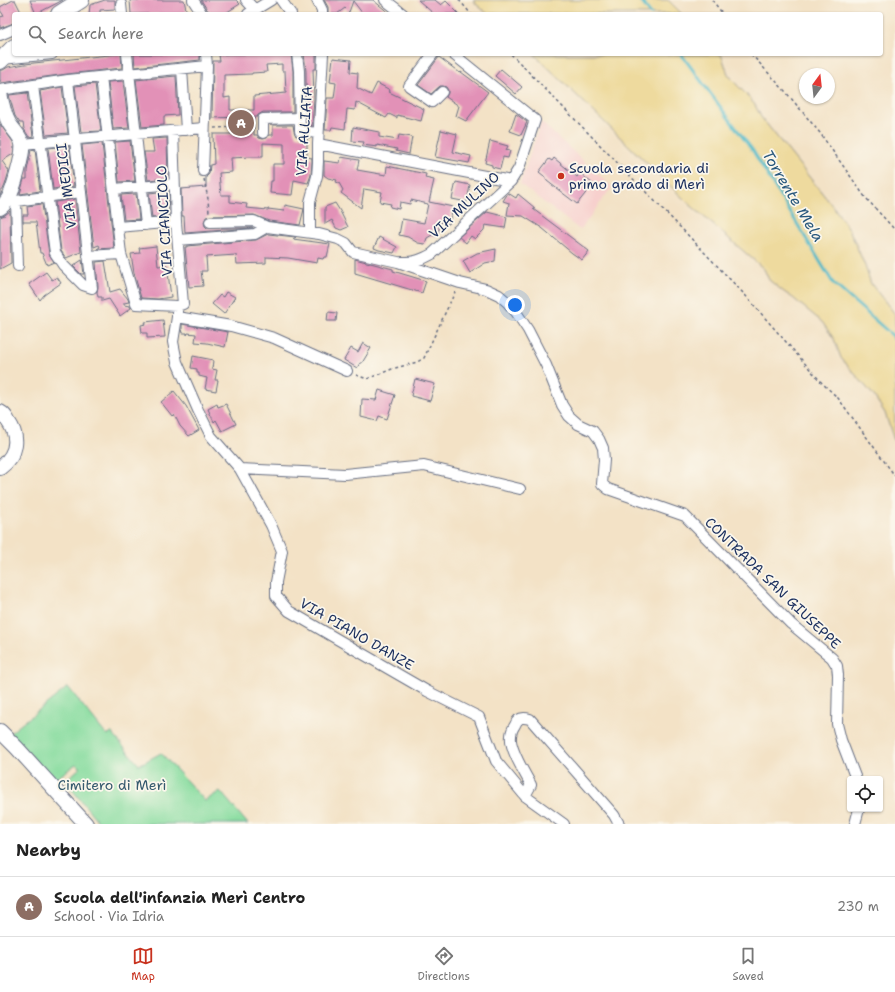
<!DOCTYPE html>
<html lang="en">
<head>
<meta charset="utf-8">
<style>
	:root { --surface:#fff; --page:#f2f2f2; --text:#222; --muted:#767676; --line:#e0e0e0; --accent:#c8321e }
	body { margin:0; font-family:"Shantell Sans",sans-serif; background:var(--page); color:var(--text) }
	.controls { position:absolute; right:12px; bottom:12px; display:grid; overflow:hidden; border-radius:4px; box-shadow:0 1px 3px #0004 }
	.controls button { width:36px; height:36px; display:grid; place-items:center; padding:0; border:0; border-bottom:1px solid var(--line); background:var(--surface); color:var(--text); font:20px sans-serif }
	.compass { position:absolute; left:799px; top:68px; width:36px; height:36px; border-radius:50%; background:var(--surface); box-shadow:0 1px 3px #0004; rotate:15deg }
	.you { position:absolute; left:515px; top:305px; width:14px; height:14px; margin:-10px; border:3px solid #fff; border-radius:50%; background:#1a73e8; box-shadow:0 0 0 6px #1a73e833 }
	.badge { display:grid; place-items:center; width:26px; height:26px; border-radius:50%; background:var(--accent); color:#fff; font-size:13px; font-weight:700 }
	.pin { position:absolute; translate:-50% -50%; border:2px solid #fff; box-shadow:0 1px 4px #0006 }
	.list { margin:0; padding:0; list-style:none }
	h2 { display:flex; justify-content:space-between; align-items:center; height:52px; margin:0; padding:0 16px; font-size:17px }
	h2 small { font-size:13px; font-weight:400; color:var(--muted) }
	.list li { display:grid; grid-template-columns:26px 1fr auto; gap:12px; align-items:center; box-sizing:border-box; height:60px; padding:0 16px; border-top:1px solid var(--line) }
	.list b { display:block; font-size:15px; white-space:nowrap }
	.list p { margin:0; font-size:13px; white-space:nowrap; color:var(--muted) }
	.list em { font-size:13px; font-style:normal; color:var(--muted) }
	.icon { flex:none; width:22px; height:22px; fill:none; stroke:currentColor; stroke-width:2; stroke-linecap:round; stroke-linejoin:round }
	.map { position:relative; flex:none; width:895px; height:824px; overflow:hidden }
	.search { position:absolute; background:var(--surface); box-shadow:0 1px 3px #0004; left:12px; right:12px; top:12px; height:44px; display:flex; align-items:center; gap:10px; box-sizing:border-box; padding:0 14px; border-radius:4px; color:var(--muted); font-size:15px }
	.sheet { height:112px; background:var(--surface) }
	nav { display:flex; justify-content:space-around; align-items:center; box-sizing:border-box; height:56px; border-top:1px solid var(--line); background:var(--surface); font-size:11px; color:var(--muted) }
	nav a { display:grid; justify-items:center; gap:2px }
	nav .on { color:var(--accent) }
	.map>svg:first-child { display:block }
	.built { fill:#f7d0cd }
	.green { fill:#87dc9f; stroke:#51867e }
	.sand { fill:#eeda9e; stroke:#84847e }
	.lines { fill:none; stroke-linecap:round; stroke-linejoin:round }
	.stream { stroke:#4ab7c6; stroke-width:3 }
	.building { fill:#e291b7; fill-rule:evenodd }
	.street-casing { stroke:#676e82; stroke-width:12 }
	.secondary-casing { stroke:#676e82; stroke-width:16 }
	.primary-casing { stroke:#676e82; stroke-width:18 }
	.path { stroke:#676e82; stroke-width:1.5; stroke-dasharray:3 3; stroke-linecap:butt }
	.street { stroke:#fff; stroke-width:10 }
	.secondary { stroke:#fff; stroke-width:14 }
	.primary { stroke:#fff; stroke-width:16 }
	.poi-dot { fill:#c8321e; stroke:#fbf7ec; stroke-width:1.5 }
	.labels { text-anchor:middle; stroke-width:3.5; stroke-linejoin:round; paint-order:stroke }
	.street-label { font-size:14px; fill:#1b2f5e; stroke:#fbf7ec }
	.poi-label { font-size:14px; fill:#1b2f5e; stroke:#fbf7ec; text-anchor:start }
	.park-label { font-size:14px; fill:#365a6e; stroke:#fbf7ec }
	.water-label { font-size:15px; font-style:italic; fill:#29587d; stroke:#fbf7ec }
</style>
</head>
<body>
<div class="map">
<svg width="895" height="824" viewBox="0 0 895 824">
	<rect width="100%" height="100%" fill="#fbf7ec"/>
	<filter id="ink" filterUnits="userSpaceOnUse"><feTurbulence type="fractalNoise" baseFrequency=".025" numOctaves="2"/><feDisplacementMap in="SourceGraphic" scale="8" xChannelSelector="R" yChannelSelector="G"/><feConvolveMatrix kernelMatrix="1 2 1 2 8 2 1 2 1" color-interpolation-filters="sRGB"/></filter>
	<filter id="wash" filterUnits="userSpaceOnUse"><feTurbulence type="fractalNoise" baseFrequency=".012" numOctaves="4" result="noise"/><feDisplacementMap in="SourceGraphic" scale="16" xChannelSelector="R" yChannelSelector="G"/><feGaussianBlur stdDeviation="0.9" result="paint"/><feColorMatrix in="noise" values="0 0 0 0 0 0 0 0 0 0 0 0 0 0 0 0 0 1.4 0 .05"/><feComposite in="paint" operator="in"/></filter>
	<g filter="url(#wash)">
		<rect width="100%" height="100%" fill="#f3e2c6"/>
		<path class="built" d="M541,122L612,187L580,230L520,184Z"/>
		<path class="green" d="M68,687L107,736L111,732L139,765L161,753L205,801L220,791L248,824H100L65,781L80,768L76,764L53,781L10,733Z"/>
		<path class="sand" d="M473,0H668L682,14H488L477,5Z
			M534,54H721L728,74L737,85L746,94L755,105L761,117L835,209L850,231L865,266L871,284L895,314V443L885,413L874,396L841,358L834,339L822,322L793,298L784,292L769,280L764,269L687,202Z"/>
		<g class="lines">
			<path class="stream" d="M640,0L651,14
				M681,54L753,151L833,283L893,336L895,341"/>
		</g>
		<g id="blocks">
			<path class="building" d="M13,0H15L22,14H14V23L0,28V17L4,16L0,10V7Z
				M30,0H63L36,14Z
				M105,0H115V9L100,10V14H89L90,5Z
				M130,0H184L187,14H131Z
				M201,0H236L240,4L224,14H212L208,10V11Z
				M324,0H373L390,14H363L353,1L349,12L345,8L337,14H328V7Z
				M418,0H435L441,5L446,1L459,14H434Z
				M118,54H121L122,68L67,74L1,83L0,79V70H3L8,67L25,64Z
				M134,54H200V60L135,67Z
				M229,54H291L293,71V112H263L258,115L257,117H254V135H257L259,138L263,139L267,138L269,135H273V125H293L294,131L296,136L307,138V157L312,158V162L311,175L308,183L294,180L292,195L270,193L271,181H273V164H284V144L263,143V157H250L231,158L232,172L219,173L221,195H230V202L247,204L246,208L268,210V209L284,211L285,205L304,209L300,225L269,221L254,215L210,216L206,217L204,222L205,226L207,228H253L185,233L184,216H182L181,189L206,187V177L209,174L210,165L214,164L213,134H242V117L212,118L213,61H220L219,55ZM282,64V71H285L286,93L254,96V110H230V97L224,98V75L252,74V73L267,72L266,65Z
				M304,54H316V69H313L314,99L312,126L306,125V71Z
				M439,57L460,73L461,72L488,92L466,121L456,116L459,106L446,97L448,93V90L446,87L443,86H440L431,94L418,85Z
				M333,58L351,60L350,72L358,73L357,88L371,95L377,83L390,90L389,92L424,109L421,121L397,115V118L389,114L386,118L356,102L355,110L347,109L345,129L332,127L331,130H325L327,98H334L336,83L330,82Z
				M501,69L522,87L516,94L495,76Z
				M176,76L178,115L164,116V125L142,127L136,80Z
				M123,81L129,128L113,129L108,82Z
				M95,84L101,131L81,132L75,86Z
				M62,87L68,133L46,135L40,91Z
				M27,93L33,136L29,137L24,129L23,123H20L15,116L9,95Z
				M516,114L527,122L521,135L510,131Z
				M0,124L13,142L14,148L13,154L2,161L9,171L5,185L0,196Z
				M353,127L379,132V137L398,140L399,135L412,137L409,154L396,151L397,149L377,145V147L363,145L364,142L352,141Z
				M441,130L457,134L453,152L471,156L469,163L435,157Z
				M167,138L168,178L148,180L144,152H154L152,139Z
				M130,141L135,181L119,182L115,142Z
				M490,141L508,146L506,150L510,151L508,158L503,157L500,169L492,167V165L485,163Z
				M102,143L114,248L97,249L100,247L99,245L94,247L82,145Z
				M69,146L74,186L53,189L48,148Z
				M35,149L40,191L20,194L24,179H27V171L31,150Z
				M341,157L359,160L357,170L386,175L387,166L426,174L425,178L434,180L429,202L453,207L449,224L440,222L438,236L432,235L427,238L425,244L418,243L408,237L399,235L402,219L424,223L428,204L411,200L410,204L400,202L399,209L390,207L391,204L380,202L382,192L364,189L361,208L341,193L343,190L339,183L336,182L337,180L328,178L324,175V161L340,163Z
				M554,158L577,177L580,173L593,184L577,204L547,181L544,176L539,172L549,159L552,161Z
				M456,182L470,185L467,202L452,199Z
				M168,191L169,216L152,218L149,193Z
				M508,193L516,198L518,194L535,208L533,209L589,251L582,260L572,253L542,228L523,216L507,215L509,203L503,201Z
				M136,194L139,219L124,220L121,195Z
				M75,199L81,252L66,258L61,251L55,202Z
				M335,203L340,211L348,227L341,230L336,228L332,220L325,224V207Z
				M42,204L49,254L54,262L47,265L42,253H40L36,222H23V215H28L27,206Z
				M10,211L11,263L0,269V217L5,215Z
				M487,212L507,217L505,228L485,225L484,230L475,239L471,236L466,243L459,237Z
				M268,234L296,237L293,239L330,244L327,257H324L323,259L318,258L317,263L288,258L266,257V263L237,264L236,255L206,257L207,271H201L203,286L189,287L185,247H187V246L256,240Z
				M379,237L397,247L394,253L379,250L374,248Z
				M156,246L158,266L167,265L171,297L158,299L141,298L134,273L131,254L140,253L139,248Z
				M496,249L495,261L485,263L470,273L463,261L477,253Z
				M355,259L393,269V271L426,281L422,293L355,273Z
				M82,260L84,274H81L73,266Z
				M105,261L110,292L120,289L128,299L129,302L124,303V305L130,306L131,308L120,316L109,299L102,301V297H98L97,292L98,287L96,262Z
				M46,272L52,280L57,277L61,283L44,295L40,300L29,284Z
				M226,292L235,297L224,314L212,304L220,295L223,297Z
				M328,312L337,313L336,321H327Z
				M163,320L165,337L147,338V333H142L141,325L146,324L145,322Z
				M182,324L228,332L225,347L207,343L195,342L196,334L188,333L187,335V333H183L182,329Z
				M363,343L371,348L362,363H360L357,368L344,360L351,348L358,352Z
				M193,356L213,360L212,369L217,370L215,380H218L216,391L205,389L207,378L199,376V373H197V369L191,368Z
				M415,379L435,384L430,401L411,396Z
				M379,390L395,395L387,419L379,416L377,421L361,417L362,399L376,400Z
				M174,391L186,406L199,430L189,436L180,426L174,414L172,416L161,402Z
				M217,404L218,407L226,404L236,424L222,431L216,420L214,422L208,409Z"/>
		</g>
	</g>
	<g filter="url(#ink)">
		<use href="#blocks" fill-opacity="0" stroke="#676e82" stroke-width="1"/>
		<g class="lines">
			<defs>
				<path id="street" d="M193,0L202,14
					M246,0L255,10
					M281,0L291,14
					M317,0L322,10V14
					M385,0L403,14
					M121,4L122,14
					M248,14L271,0
					M0,35L14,29
					M127,54L146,225
					M297,54L299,71L300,131L318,133
					M433,54L409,86L432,102L442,92
					M2,59L52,54
					M182,69L186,130
					M101,77L121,254L136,304L177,306V317L173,342L177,362L198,410L211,436L240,469L271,525L282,551L276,582V596L289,611L337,639L427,691L479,717L496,761L525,796L564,824
					M33,86L55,253L63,265L83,285L92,288L68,80
					M0,90L68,80L207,66
					M173,131L176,222L183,304L177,306
					M263,133V119L300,118
					M22,144L204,128
					M318,144L511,181
					M203,171L207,66L206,54
					M114,189L174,184
					M8,199L16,201L81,192
					M16,201L18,266
					M210,222L254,221L267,227
					M118,227L176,222
					M310,233V202L317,176L318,162V144L323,54
					M178,240L255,234L267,227L319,234L338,239L346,243L353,252L398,262L460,283L486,289L499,295L507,302L516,312L528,330L546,365L562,405L569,416L578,424L593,431L599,439L603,448L604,460L602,484L608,489L685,516L791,624L832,658L837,666L838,675L837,724L841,740L856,779
					M88,256L121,254
					M402,262C415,262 421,260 432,254L511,181L519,168L535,120L453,54
					M177,317L231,326L274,338L347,371
					M240,469L345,474L424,466L520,489
					M525,796L531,785C525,773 509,749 511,736C511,732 513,728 515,725C518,717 523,717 530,719L614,815L619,824
					M855,824L859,809"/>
				<path id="secondary" d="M0,93C2,104 4,114 9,123C13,130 21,136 22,144C24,153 13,191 8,199C6,202 3,206 0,208
					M0,412C4,414 6,417 8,421C20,438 17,455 0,468
					M0,731L17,748L86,824"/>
				<path id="primary" d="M59,14L81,0
					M0,61L14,47"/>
			</defs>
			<use href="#street" class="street-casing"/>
			<use href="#secondary" class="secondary-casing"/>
			<use href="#primary" class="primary-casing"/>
			<path class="path" d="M459,0L471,14
				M712,0L723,14
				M511,54L683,230L745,295L822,383L838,398L895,476
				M751,54L785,91L820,133L865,197L895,230
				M214,128L238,127V133H242
				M204,179L208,199L209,213
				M356,375L367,379L392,369L417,362L424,358L455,292"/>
			<use href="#street" class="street"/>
			<use href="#secondary" class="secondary"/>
			<use href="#primary" class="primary"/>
		</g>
	</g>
	<circle class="poi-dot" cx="561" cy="176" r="4"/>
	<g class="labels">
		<g class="street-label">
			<text transform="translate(304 131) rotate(-86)" y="5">VIA ALLIATA</text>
			<text transform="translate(66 186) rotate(-97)" y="5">VIA MEDICI</text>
			<text transform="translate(464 205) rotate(-43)" y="5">VIA MULINO</text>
			<text transform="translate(164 221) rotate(-93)" y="5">VIA CIANCIOLO</text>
			<text transform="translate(773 583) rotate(44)" y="5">CONTRADA SAN GIUSEPPE</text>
			<text transform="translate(357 634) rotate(30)" y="5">VIA PIANO DANZE</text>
		</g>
		<g class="poi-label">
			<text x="569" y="173">Scuola secondaria di<tspan x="569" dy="16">primo grado di Merì</tspan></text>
		</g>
		<g class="park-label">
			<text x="112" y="790">Cimitero di Merì</text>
		</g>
		<g class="water-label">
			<text transform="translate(793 196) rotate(59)" y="5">Torrente Mela</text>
		</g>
	</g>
</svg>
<div class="controls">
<button><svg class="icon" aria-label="locate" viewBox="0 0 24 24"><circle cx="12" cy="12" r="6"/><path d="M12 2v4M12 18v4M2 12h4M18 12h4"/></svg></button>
</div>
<svg class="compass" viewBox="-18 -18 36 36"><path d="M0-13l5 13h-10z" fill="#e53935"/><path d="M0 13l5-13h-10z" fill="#767676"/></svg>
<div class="you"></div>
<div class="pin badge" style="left:241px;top:123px;background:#8d6e63">A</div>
<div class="search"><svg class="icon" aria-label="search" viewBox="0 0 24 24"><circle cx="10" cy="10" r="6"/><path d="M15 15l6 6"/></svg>Search here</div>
</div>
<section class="sheet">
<h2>Nearby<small></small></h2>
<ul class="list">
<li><span class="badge" style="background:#8d6e63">A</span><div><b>Scuola dell'infanzia Merì Centro</b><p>School · Via Idria</p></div><em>230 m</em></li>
</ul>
</section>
<nav>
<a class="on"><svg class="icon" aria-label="map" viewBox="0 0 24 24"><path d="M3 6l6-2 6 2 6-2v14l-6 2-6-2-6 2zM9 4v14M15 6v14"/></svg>Map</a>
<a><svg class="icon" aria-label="directions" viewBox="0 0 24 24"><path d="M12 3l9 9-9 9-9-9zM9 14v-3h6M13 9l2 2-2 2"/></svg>Directions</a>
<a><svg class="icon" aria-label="saved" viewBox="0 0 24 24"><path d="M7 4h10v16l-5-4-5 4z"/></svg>Saved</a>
</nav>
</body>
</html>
